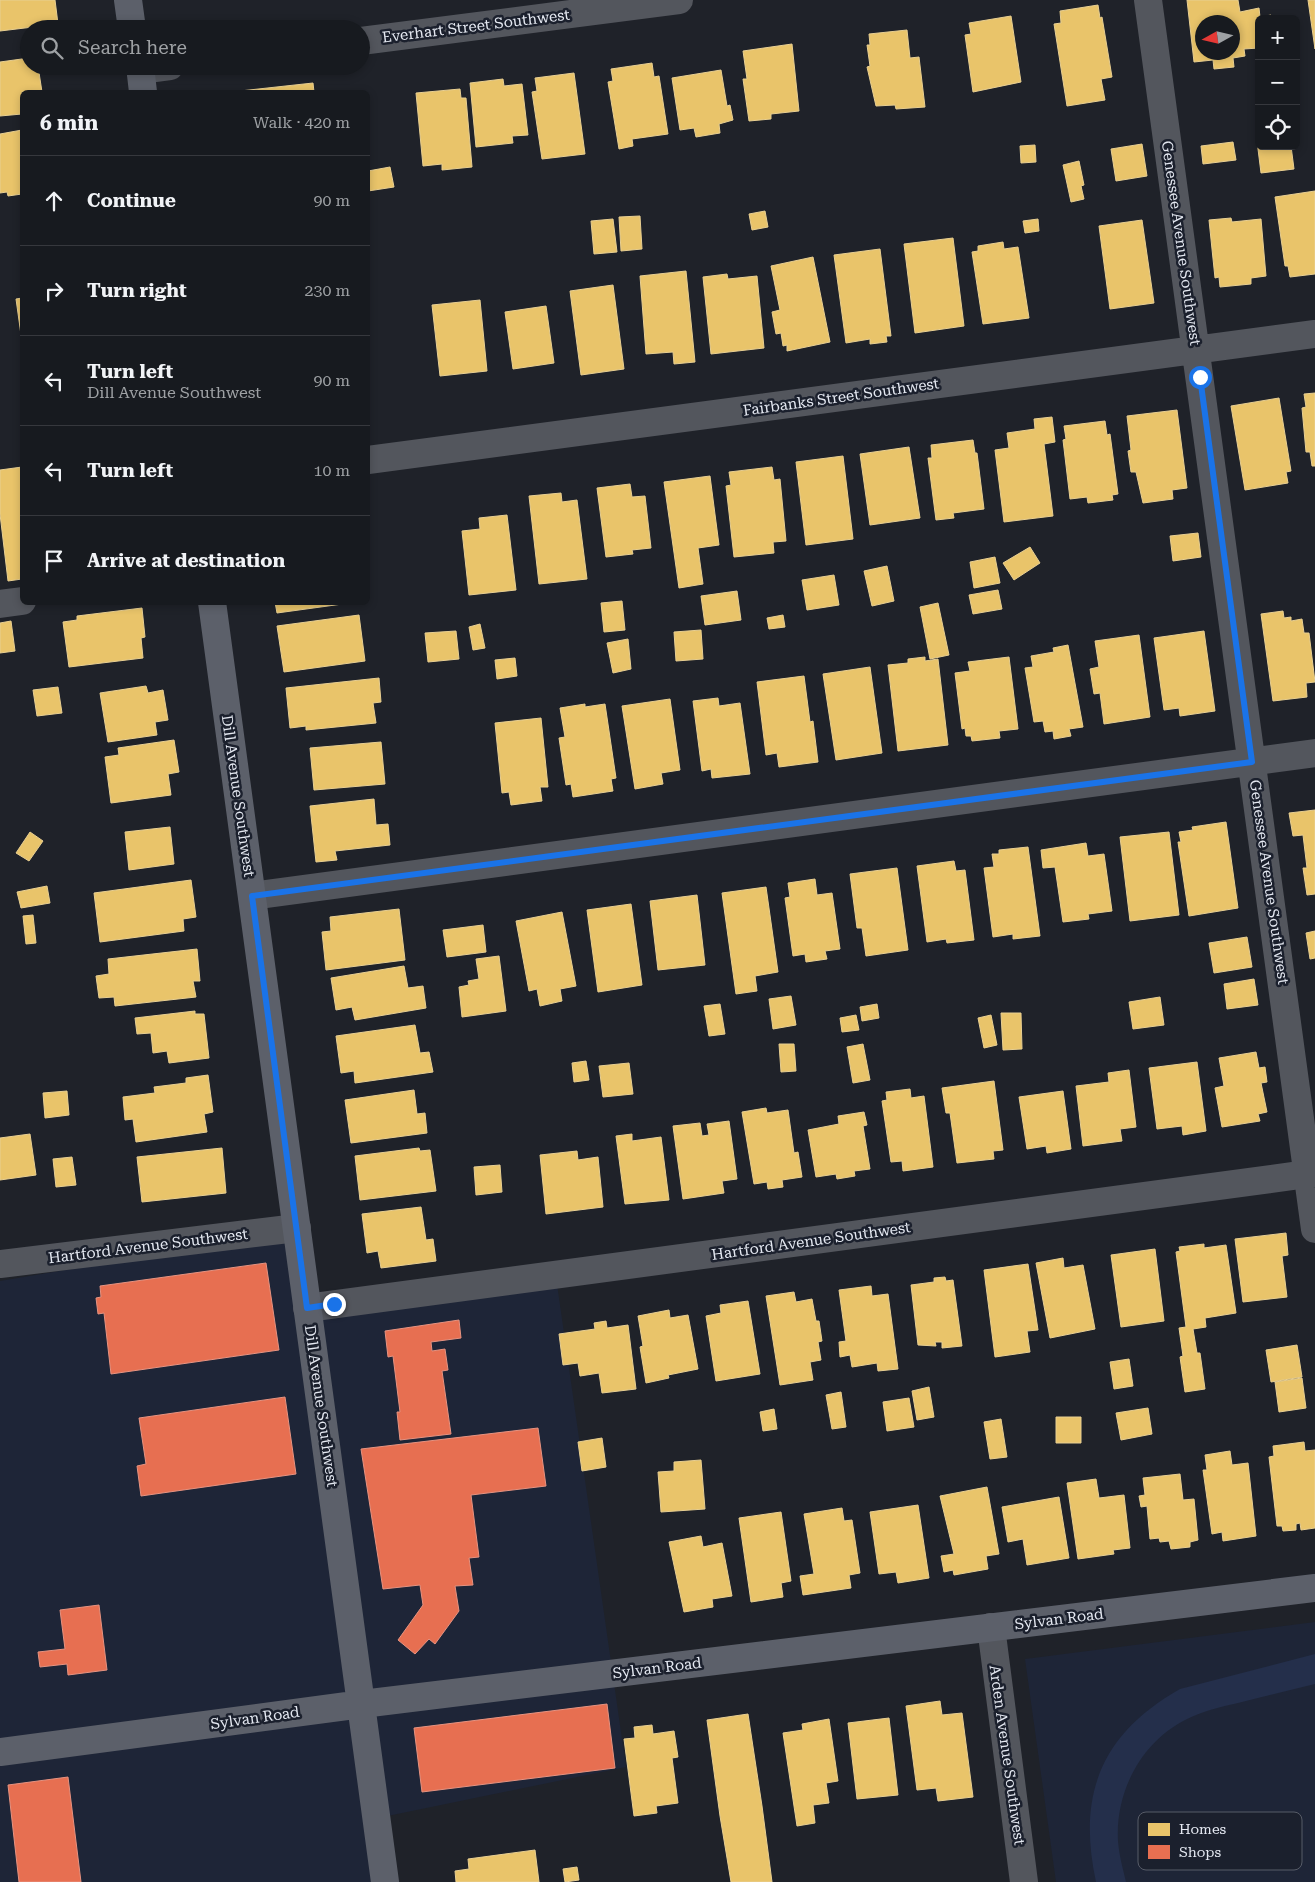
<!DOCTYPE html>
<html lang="en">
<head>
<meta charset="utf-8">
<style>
	:root { --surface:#171a1f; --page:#24272c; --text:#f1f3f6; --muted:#9ea1a4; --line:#36383d }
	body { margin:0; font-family:"Roboto Serif",serif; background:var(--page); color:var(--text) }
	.controls { position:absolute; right:15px; top:15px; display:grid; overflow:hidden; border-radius:8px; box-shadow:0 2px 8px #0003 }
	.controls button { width:45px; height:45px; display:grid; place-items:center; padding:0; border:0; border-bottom:1px solid var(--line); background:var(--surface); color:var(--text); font:25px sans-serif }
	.compass { position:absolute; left:1195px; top:15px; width:45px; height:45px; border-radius:50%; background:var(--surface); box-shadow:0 2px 8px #0003; rotate:262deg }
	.stop { position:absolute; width:15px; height:15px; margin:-11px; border:4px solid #1a73e8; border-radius:50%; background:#fff }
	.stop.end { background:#1a73e8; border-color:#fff; box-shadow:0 1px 5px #0008 }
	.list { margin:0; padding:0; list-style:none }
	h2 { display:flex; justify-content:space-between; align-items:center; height:65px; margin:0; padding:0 20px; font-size:21px }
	h2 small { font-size:16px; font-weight:400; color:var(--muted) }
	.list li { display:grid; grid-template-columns:32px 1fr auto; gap:15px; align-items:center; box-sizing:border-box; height:90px; padding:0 20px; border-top:1px solid var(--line) }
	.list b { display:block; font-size:19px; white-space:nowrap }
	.list p { margin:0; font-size:16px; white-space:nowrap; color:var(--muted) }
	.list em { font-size:16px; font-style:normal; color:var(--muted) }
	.icon { flex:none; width:28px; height:28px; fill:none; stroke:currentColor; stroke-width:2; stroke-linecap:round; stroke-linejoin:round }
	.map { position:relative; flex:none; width:1315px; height:1882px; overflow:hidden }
	.search { position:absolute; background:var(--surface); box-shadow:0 2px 8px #0003; left:20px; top:20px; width:350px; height:55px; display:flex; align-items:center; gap:12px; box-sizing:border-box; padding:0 18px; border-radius:28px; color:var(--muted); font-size:19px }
	.panel { position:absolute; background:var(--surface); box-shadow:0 2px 8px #0003; left:20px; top:90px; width:350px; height:515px; border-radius:8px }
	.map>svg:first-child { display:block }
	.built { fill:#1e2537 }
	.grass { fill:#242f4b }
	.homes { fill:#e9c46a; stroke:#e8cf92; fill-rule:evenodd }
	.shops { fill:#e76f51; stroke:#e69381 }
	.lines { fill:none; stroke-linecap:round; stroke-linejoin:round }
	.minor { stroke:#53565d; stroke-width:28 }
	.major { stroke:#5c606a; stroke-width:28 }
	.route { stroke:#1a73e8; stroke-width:6 }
	.labels { text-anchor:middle; stroke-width:5; stroke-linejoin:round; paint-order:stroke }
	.street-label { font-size:15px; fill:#e4e8f1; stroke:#1b202d }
	.key { fill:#1b202d; stroke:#575c68; stroke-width:1 }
	.key-label { font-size:14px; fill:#e4e8f1 }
</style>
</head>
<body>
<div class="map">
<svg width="1315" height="1882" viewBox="0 0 1315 1882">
	<rect width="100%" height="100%" fill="#1f2229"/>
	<path class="built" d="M304,1230L319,1316L557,1284L626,1767L373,1819L380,1882H0V1281Z
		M1315,1622V1882H1056L1025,1659Z"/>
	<path class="grass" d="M1315,1654V1684C1289,1690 1263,1697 1238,1703C1220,1707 1203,1711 1187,1719C1142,1741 1115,1791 1118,1841C1119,1855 1123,1869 1126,1882H1096C1077,1794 1101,1734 1180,1689Z"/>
	<path class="homes" d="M0,0H55L58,24L0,31Z
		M1187,0H1238L1240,12L1259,8L1260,17L1271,15L1272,19H1259V48L1244,49L1245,56L1233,58L1234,67L1214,69L1213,60L1194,62ZM1202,22H1232V52H1202Z
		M1308,0H1315V49Z
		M1098,5L1100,18L1102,17L1112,77L1101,79L1105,100L1067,106L1054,24L1061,23L1060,11Z
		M1011,16L1021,82L973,92L965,35L971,34L969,23Z
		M907,30L910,58L919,57L925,107L896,109L895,105L876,106L867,67L870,66L867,45H870L869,34Z
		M792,44L799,111L771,114V119L749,121L743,79H747L743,51Z
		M29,58V66H38L42,92H22V114L0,116V62Z
		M652,63L654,77L659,76L668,134L632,139L633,146L619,149L608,82L613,81L611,69Z
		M721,70L727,106L730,105L733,120L719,124L720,133L696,137L694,128L680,130L672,78Z
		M574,73L585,154L542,159L532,92L537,91L535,78Z
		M503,79L504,86L522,84L528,135L512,136L513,143L476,147L470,83Z
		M313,83L314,92H231Z
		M460,89L461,98H466L472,167L442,170V164L423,166L416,93Z
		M22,130V194L8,196L7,192L0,193V134Z
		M1257,141L1259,146H1291L1294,169L1261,173Z
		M1233,142L1236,160L1203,164L1201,146Z
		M1142,144L1147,176L1116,181L1111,149Z
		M1035,145L1036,162L1021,163L1020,146Z
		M1079,161L1084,185L1081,186L1084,199L1071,202L1063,165Z
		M390,167L394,187L368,191V171Z
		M1315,191V274L1290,277L1288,266H1285L1275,197Z
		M765,211L768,227L752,230L749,214Z
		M640,216L642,249L621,251L619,217Z
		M1231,218L1232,222L1261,219L1266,276L1251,278V284L1220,287L1219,277L1215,278L1209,220Z
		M613,219L617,252L594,254L591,221Z
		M1038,219L1039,231L1025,233L1023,221Z
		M1142,220L1154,303L1110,309L1099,226Z
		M953,238L964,326L915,333L904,244Z
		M1003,242L1004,249L1018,247L1029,318L983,324L972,252L978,251V246Z
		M880,249L891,336H886L887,342L870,344V339L846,343L834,255Z
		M813,257L830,342L787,351V345L783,346L781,333L776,334L772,312L780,310L771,266Z
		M686,271L695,362L674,364L673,352L646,354L640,276Z
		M727,274L728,279L757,276L764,348L711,354L703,277Z
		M613,285L624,369L581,375L570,291Z
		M22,298V342L16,299Z
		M480,300L487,371L440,376L432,305Z
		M546,306L554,363L513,369L505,312Z
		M1315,393V466H1312L1310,452H1306L1302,408L1306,407L1304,394Z
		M1279,398L1291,471L1286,472L1288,483L1245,490L1231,406Z
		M1177,410L1187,488L1172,490L1173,499L1143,503L1136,472H1131L1128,451L1131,450L1127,416Z
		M1052,417L1055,442L1044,444L1053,516L1004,522L995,450L1009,448L1007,433L1035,429L1034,419Z
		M1105,421L1107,435L1110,434L1118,494L1112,495L1113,500L1088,503L1087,497L1070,499L1063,440L1066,439L1064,426Z
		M973,440L975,453H977L984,509L953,513L954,518L936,520L928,458H932L931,445Z
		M909,447L920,518L870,525L860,454Z
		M843,456L853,539L806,545L796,462Z
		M22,467V579L8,581L0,514V470Z
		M772,467L774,480L780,479L786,541L773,542L774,553L734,557L726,486L731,485L729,472Z
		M710,476L719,545L698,548L703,584L679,588L664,482Z
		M630,484L632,497L645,496L651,548L632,550L633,554L606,557L597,488Z
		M561,493L562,502L577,500L587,579L539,584L529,496Z
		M507,515L516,590L469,595L462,531L480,529L479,518Z
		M1198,533L1201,557L1173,561L1170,536Z
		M1030,547L1040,563L1014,580L1003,563Z
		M995,557L1000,583L974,588L970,562Z
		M887,566L894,601L872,606L864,571Z
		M834,575L839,605L807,610L802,580Z
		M998,590L1002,609L973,614L969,595Z
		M737,591L741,620L705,625L701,596Z
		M622,601L625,630L604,632L601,603Z
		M275,602H357L277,613Z
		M938,603L949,655L930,659L920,607Z
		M142,608L145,637L141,638L143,658L69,667L63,622L77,620V616Z
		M1283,611L1284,618L1291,617V621L1302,619L1304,633H1309L1315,682L1306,683L1307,697L1273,701L1261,614Z
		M359,615L365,661L284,672L277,626Z
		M783,615L785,627L769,629L767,618Z
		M11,621L15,651L0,653V623Z
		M480,624L485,648L473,650L469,627Z
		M701,630L703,659L676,661L674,632Z
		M456,631L459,659L428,662L425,633Z
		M1204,631L1215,711L1180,716L1179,708L1164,710L1154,638Z
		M1139,635L1150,717L1104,724L1100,693L1094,694L1090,669L1099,667L1095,641Z
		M628,639L631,669L613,673L607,643Z
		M1068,645L1083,727L1069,729L1071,736L1054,739L1053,731L1045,732L1043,721L1034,722L1025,668L1033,667L1031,656L1054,652L1053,648Z
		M925,657V661L938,659L948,745L898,751L888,665L908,663V659Z
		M1009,657L1018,729L999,731L1000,738L972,741L971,736H966L965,728L962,729L955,673L970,671L968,662Z
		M515,658L517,676L497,679L495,660Z
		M870,667L882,753L836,760L823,674Z
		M804,676L810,722L813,721L818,762L779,767L777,753L766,755L757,682Z
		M379,678L381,702L373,703L376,723L306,730V726L290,728L286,688Z
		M146,686L148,693L163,690L168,720L155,722L157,735L108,742L100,693Z
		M58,687L62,713L37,716L33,690Z
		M718,698L719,706L740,703L750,774L712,778L711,769L702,771L693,701Z
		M670,699L680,770L661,773L663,784L635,789L622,706Z
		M585,704V707L605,704L616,778L611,779L613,791L573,797L571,784L566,785L559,738L565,737L560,708Z
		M541,718L548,787H540L542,801L511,805L509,792L502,793L495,723Z
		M174,740L179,772L168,774L171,795L111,803L105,757L119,755L118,748Z
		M381,742L385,784L314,790L310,748Z
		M374,799L376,825L388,824L390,845L335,851L337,860L316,862L310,806Z
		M1315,810V894L1307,895L1303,868H1307L1303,835L1293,836L1289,813Z
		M1226,822L1238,908L1189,916L1178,842H1181L1179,832L1193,830L1192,827Z
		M170,827L174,864L129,870L125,832Z
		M30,832L43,841L29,861L16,853Z
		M1169,832L1179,915L1130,921L1120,837Z
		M1086,843L1088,856L1104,854L1112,911L1088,914L1089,919L1063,922L1055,867L1043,868L1041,850Z
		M1028,847L1040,936L1013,939V934L993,937L984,868L994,867L992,854H999V850Z
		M954,861L956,871L965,870L974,940L947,943L946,939L927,942L917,866Z
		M897,868L908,950L866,956L862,928H857L850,874Z
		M815,879L817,895L832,893L840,949L825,951L827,959L806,962L805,954L793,956L785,898L790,897L788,883Z
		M191,880L196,917L183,919L184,931L100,942L94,893Z
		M47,886L50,903L21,908L17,892Z
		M766,887L778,972L755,976L757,991L736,994L722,893Z
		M697,895L705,965L658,970L650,901Z
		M631,904L642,985L598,992L587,910Z
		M399,909L405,960L326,970L322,932L331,931L330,917Z
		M562,912L576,986L560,989L562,1001L540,1006L537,989L529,991L516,921Z
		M33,915L36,943L26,944L23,916Z
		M483,925L486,952L447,957L443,930Z
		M1315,931V958L1310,959L1306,933Z
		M1247,937L1252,967L1214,973L1209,943Z
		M197,949L200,981H193L196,997L115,1006L114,997L99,998L96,976L109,974L108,959Z
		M499,956L506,1011L462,1017L459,987L469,985L468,981L479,979L476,959Z
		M404,966L408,988L423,986L426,1008L355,1020L352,1007L336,1010L331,978Z
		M1254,979L1258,1005L1227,1009L1224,984Z
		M791,996L796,1025L773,1029L769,999Z
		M1160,997L1164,1025L1133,1029L1129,1002Z
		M720,1004L725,1034L709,1036L704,1006Z
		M877,1004L879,1018L862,1021L860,1007Z
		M195,1011V1014H204L209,1058L169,1063L167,1051L153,1053L151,1033L137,1034L135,1018Z
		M1001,1013H1021L1022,1049L1003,1050Z
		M856,1015L859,1030L842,1032L840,1018Z
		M991,1015L997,1045L984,1048L978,1018Z
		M415,1025L420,1053L429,1052L433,1072L355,1083L354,1071L341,1073L336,1036Z
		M779,1044H794L796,1071L781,1072Z
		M863,1044L870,1080L853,1083L847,1047Z
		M1256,1052L1259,1068L1265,1067L1267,1082L1261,1083L1267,1112L1258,1114L1260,1121L1222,1127L1215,1088L1224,1086L1219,1058Z
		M586,1061L589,1080L574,1082L572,1063Z
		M1197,1062L1206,1131L1183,1135L1182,1126L1157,1129L1149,1068Z
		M629,1063L633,1094L603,1097L599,1066Z
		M1129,1070L1136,1127L1120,1129L1122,1141L1083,1146L1076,1086L1109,1082L1108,1073Z
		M208,1075L213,1112L204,1114L207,1132L136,1142L133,1119L125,1120L123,1097L155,1093L154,1087L186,1083V1078Z
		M994,1081L1003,1150L993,1151L994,1159L957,1163L950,1113H946L942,1088Z
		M910,1089L911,1098L924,1096L933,1167L903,1171L902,1161L891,1162L882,1101L887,1100L886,1092Z
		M414,1090L417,1114L425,1113L427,1133L351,1143L345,1100Z
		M67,1091L69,1115L45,1118L43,1093Z
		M1063,1091L1071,1149L1047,1153L1046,1146L1027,1149L1019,1097Z
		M766,1108L767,1113L788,1110L794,1153L798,1152L802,1177L782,1180L783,1187L768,1189L767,1182L754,1184L742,1112Z
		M864,1112L867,1125L863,1126L870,1169L854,1171L855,1176L837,1179L836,1174L816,1177L808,1130L839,1124L838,1116Z
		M729,1121L737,1179L722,1181L724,1193L683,1199L673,1126L700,1123L702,1136L709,1135L707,1124Z
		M30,1134L36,1175L0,1180V1138Z
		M632,1134V1141L661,1137L669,1200L625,1204L616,1136Z
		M222,1148L226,1193L142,1202L137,1157Z
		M419,1148L420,1151L430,1150L436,1191L360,1200L355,1156Z
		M577,1151L578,1160L598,1157L603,1207L546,1214L540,1155Z
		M72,1157L76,1185L56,1187L53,1159Z
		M500,1165L502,1192L476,1195L474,1167Z
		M421,1207L426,1240L433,1239L436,1261L381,1268L378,1251L367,1253L362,1214Z
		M1286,1233L1288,1255L1282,1256L1287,1297L1243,1302L1235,1239Z
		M1204,1244V1248L1226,1245L1236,1313L1205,1318L1206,1327L1193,1329L1197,1353H1200L1205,1389L1185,1392L1180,1357L1183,1356L1179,1328L1186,1327L1176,1252L1180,1251L1179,1247Z
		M1155,1249L1164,1321L1121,1327L1111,1255Z
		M1063,1258L1064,1268L1083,1265L1095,1329L1050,1338L1036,1263Z
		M1028,1264L1038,1330L1027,1331L1030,1352L995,1357L984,1270Z
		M945,1277L946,1281L953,1280L962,1346L942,1348V1342H935L936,1346L918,1345L911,1285L934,1282V1278Z
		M871,1286L872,1296L888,1294L898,1369L878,1371L877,1363L852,1367L850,1355L840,1357L839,1342L846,1341L839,1290Z
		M794,1292L796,1302L812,1299L816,1321H819L822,1341L818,1342L821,1360L810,1362L813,1380L780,1385L766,1296Z
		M748,1301L760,1374L716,1381L706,1316L721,1313L720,1305Z
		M669,1310L670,1318L688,1315L698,1369L668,1375L669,1378L646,1383L640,1347L643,1346L638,1316Z
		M606,1321L607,1328L628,1325L636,1389L602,1393L599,1373L580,1376L578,1363L563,1365L559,1334L595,1329L594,1323Z
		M1297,1345L1302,1377L1271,1382L1266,1350Z
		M1129,1359L1133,1386L1114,1389L1110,1362Z
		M1302,1378L1306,1408L1279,1412L1275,1382Z
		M929,1387L934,1417L917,1420L912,1391Z
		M841,1392L846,1427L832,1429L826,1395Z
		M909,1398L914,1427L887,1431L883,1402Z
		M1148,1408L1152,1434L1121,1440L1116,1413Z
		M774,1409L777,1429L763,1431L760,1412Z
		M1056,1417H1081V1443H1056Z
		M1001,1419L1007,1457L990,1459L984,1422Z
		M602,1438L606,1467L582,1471L578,1442Z
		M1304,1442L1305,1451L1315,1450V1528L1301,1530L1300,1523L1296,1524V1530L1283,1531L1282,1526H1277L1269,1457L1274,1456L1273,1446Z
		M1230,1451L1232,1465L1248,1463L1256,1536L1223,1541L1222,1532L1212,1534L1203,1470H1207L1205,1455Z
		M701,1460L705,1509L661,1512L658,1472L674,1471V1462Z
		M1180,1474L1183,1500L1194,1499L1198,1540L1190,1542V1547L1171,1549L1169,1541L1160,1542L1159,1538L1150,1539L1147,1506L1141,1507L1139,1496L1145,1495L1143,1478Z
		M1096,1479L1099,1498L1124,1495L1130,1548L1113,1550L1114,1554L1078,1559L1067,1483Z
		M987,1487L999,1554L986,1556L988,1569L954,1575L953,1570L944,1572L941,1556L954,1554L940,1496Z
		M1059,1497L1069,1558L1027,1565L1023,1539L1008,1542L1002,1507Z
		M918,1505L929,1578L898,1583L896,1572L879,1574L870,1512Z
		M842,1508L844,1521L852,1520L860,1573L849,1575L851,1588L803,1595L800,1576L814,1574L804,1514Z
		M781,1512L791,1581L781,1583L783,1597L751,1602L739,1518Z
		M701,1536L703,1547L722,1543L732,1596L712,1599L713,1607L684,1612L669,1542Z
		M940,1701L942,1715L962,1713L973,1797L938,1801L936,1788L917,1790L906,1706Z
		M748,1714L762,1806L772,1882H731L720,1816L707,1720Z
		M889,1718L898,1795L857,1799L848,1723Z
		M829,1719L838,1781L826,1783L829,1803L813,1805L815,1823L797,1826L783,1733L803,1730L802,1724Z
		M652,1725L653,1734L674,1731L678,1757L672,1758L678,1803L656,1806L657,1813L634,1816L624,1739L635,1738L634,1727Z
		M535,1850L539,1882H456L455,1871L469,1869L468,1859Z
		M577,1867L579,1880L565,1882L563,1869Z"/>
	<path class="shops" d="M266,1263L279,1350L111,1374L104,1313L98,1314L96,1298L101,1297L100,1286Z
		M459,1320L461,1338L431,1342L432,1351L445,1349L448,1370L442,1371L451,1434L400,1440L397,1412H400L393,1356L388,1357L385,1331Z
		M285,1397L296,1474L141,1496L137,1466L146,1464L139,1418Z
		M538,1428L546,1486L471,1495L479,1557L469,1558L473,1585L455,1586L459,1611L435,1644L429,1639L415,1654L398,1640L423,1605L420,1585L383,1589L361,1449Z
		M99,1605L107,1670L68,1675L67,1664L40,1667L38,1652L65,1649L60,1610Z
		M607,1704L615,1768L422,1792L414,1728Z
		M68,1777L81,1882H19L8,1785Z"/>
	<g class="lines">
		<path class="minor" d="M1148,0L1315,1229
			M361,41L679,0
			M140,70L170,66
			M368,460L1315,334
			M0,604L22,601
			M252,896L1315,753
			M0,1264L297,1228
			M307,1308L1315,1173
			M991,1627L1024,1882"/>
		<path class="major" d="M128,0L132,29
			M140,66L143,92
			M212,602L385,1882
			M0,1752L362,1704L1315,1588"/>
	</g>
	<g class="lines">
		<path class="route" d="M334,1304L307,1308L252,896L1252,762L1200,377"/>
	</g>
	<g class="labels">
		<g class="street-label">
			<text transform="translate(476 26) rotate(-7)" y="5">Everhart Street Southwest</text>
			<text transform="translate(1181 243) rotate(82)" y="5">Genessee Avenue Southwest</text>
			<text transform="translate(841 397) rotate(-8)" y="5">Fairbanks Street Southwest</text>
			<text transform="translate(238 796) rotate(82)" y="5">Dill Avenue Southwest</text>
			<text transform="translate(1269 882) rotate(82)" y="5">Genessee Avenue Southwest</text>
			<text transform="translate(811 1241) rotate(-8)" y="5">Hartford Avenue Southwest</text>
			<text transform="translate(148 1246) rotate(-7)" y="5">Hartford Avenue Southwest</text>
			<text transform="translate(321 1406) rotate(82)" y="5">Dill Avenue Southwest</text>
			<text transform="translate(1059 1619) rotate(-7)" y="5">Sylvan Road</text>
			<text transform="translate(657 1668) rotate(-7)" y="5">Sylvan Road</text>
			<text transform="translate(255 1718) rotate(-8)" y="5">Sylvan Road</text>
			<text transform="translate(1007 1755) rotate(82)" y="5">Arden Avenue Southwest</text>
		</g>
	</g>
	<rect x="1138" y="1812" width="164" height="58" rx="8" class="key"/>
	<rect x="1148" y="1823" width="22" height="13" fill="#e9c46a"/>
	<rect x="1148" y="1845" width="22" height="14" fill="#e76f51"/>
	<g class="key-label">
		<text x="1179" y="1834">Homes</text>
		<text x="1179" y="1857">Shops</text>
	</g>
</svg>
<div class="controls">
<button>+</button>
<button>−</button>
<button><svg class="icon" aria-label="locate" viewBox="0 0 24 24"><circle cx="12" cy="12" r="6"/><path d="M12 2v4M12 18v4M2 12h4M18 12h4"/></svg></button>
</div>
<svg class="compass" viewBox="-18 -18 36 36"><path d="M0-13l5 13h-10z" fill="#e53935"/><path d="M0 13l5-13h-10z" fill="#9ea1a4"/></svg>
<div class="stop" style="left:1200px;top:377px"></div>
<div class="stop end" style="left:334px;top:1304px"></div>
<div class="search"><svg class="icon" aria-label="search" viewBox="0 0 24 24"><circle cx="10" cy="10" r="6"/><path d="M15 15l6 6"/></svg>Search here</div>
<section class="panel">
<h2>6 min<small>Walk · 420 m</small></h2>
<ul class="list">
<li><svg class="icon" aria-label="ahead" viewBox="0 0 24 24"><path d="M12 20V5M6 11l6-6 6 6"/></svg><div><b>Continue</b></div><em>90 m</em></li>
<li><svg class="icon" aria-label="right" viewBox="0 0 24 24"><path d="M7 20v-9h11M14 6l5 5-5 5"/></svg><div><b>Turn right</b></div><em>230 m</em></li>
<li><svg class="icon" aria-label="left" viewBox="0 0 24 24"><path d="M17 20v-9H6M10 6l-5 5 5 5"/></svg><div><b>Turn left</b><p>Dill Avenue Southwest</p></div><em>90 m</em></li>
<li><svg class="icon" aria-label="left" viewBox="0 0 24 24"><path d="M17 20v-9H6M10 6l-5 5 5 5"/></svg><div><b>Turn left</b></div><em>10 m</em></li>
<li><svg class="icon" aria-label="arrive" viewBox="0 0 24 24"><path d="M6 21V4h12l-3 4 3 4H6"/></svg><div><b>Arrive at destination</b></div></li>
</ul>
</section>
</div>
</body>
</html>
